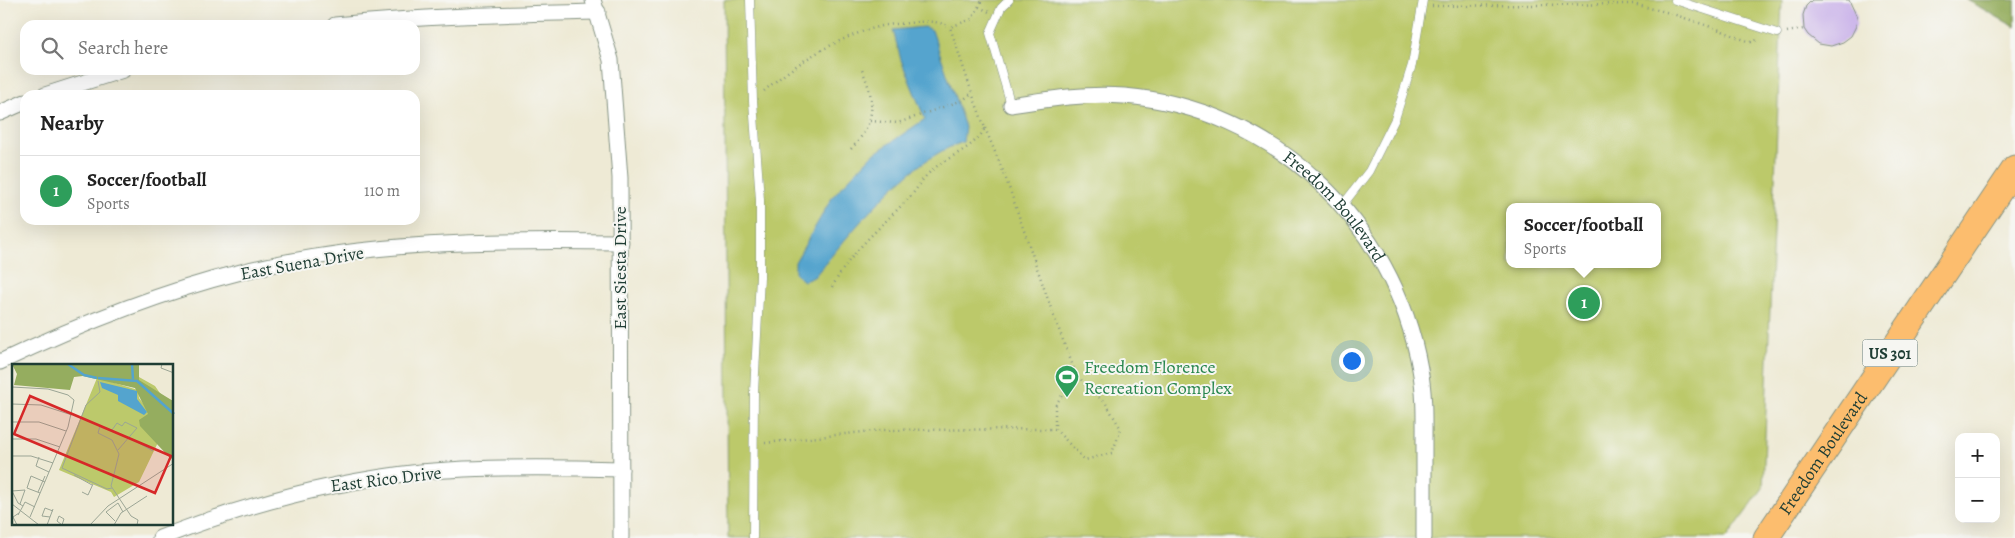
<!DOCTYPE html>
<html lang="en">
<head>
<meta charset="utf-8">
<style>
	:root { --surface:#fff; --page:#f6f6f6; --text:#222; --muted:#767676; --line:#e0e0e0; --accent:#0f766e }
	body { margin:0; font-family:Alegreya,serif; background:var(--page); color:var(--text) }
	.controls { position:absolute; right:15px; bottom:15px; display:grid; overflow:hidden; border-radius:10px; box-shadow:0 5px 20px #0002 }
	.controls button { width:45px; height:45px; display:grid; place-items:center; padding:0; border:0; border-bottom:1px solid var(--line); background:var(--surface); color:var(--text); font:25px sans-serif }
	.you { position:absolute; left:1351px; top:360px; width:18px; height:18px; margin:-12px; border:4px solid #fff; border-radius:50%; background:#1a73e8; box-shadow:0 0 0 8px #1a73e833 }
	.badge { display:grid; place-items:center; width:32px; height:32px; border-radius:50%; background:var(--accent); color:#fff; font-size:16px; font-weight:700 }
	.pin { position:absolute; translate:-50% -50%; border:2px solid #fff; box-shadow:0 1px 5px #0006 }
	.popup { position:absolute; left:1506px; top:203px; width:155px; height:65px; box-sizing:border-box; display:grid; place-content:center; border-radius:10px; background:var(--surface); filter:drop-shadow(0 1px 4px #0005); font-size:16px; white-space:nowrap; color:var(--muted) }
	.popup b { font-size:19px; color:var(--text) }
	.popup::after { content:''; position:absolute; left:50%; top:100%; margin-left:-10px; border:10px solid transparent; border-top-color:var(--surface) }
	.list { margin:0; padding:0; list-style:none }
	h2 { display:flex; justify-content:space-between; align-items:center; height:65px; margin:0; padding:0 20px; font-size:21px }
	h2 small { font-size:16px; font-weight:400; color:var(--muted) }
	.list li { display:grid; grid-template-columns:32px 1fr auto; gap:15px; align-items:center; box-sizing:border-box; height:70px; padding:0 20px; border-top:1px solid var(--line) }
	.list b { display:block; font-size:19px; white-space:nowrap }
	.list p { margin:0; font-size:16px; white-space:nowrap; color:var(--muted) }
	.list em { font-size:16px; font-style:normal; color:var(--muted) }
	.icon { flex:none; width:28px; height:28px; fill:none; stroke:currentColor; stroke-width:2; stroke-linecap:round; stroke-linejoin:round }
	.map { position:relative; flex:none; width:2015px; height:538px; overflow:hidden }
	.search { position:absolute; background:var(--surface); box-shadow:0 5px 20px #0002; left:20px; top:20px; width:400px; height:55px; display:flex; align-items:center; gap:12px; box-sizing:border-box; padding:0 18px; border-radius:15px; color:var(--muted); font-size:19px }
	.panel { position:absolute; background:var(--surface); box-shadow:0 5px 20px #0002; left:20px; top:90px; width:400px; height:135px; border-radius:15px }
	.map>svg:first-child { display:block }
	.green { fill:#bcc96b; stroke:#6e8350; fill-rule:evenodd }
	.forest { fill:#95ad5f; stroke:#5a754a }
	.water { fill:#54a4ce; stroke:#3a7081 }
	.building { fill:#ccb6ea }
	.lines { fill:none; stroke-linecap:round; stroke-linejoin:round }
	.service-casing { stroke:#869484; stroke-width:9 }
	.minor-casing { stroke:#869484; stroke-width:17 }
	.trunk-casing { stroke:#869484; stroke-width:27 }
	.path { stroke:#869484; stroke-width:2.5; stroke-dasharray:1 4; stroke-linecap:butt }
	.service { stroke:#fff; stroke-width:8 }
	.minor { stroke:#fff; stroke-width:15 }
	.trunk { stroke:#fcbd6e; stroke-width:25 }
	.labels { text-anchor:middle; stroke-width:4; stroke-linejoin:round; paint-order:stroke }
	.shield { fill:#f6f6f2; stroke:#60746d; stroke-width:1 }
	.shield-label { font-size:16px; font-weight:bold; fill:#1f3d34 }
	.street-label { font-size:18px; fill:#1f3d34; stroke:#f6f6f2 }
	.leisure-label { font-size:18px; fill:#27864d; stroke:#f6f6f2; text-anchor:start }
	.inset-river { fill:none; stroke:#54a4ce; stroke-width:2.5 }
	.inset-road { fill:none; stroke:#9ba595; stroke-width:1 }
	.view { fill:#d62828; fill-opacity:0.15; stroke:#d62828; stroke-width:2.5 }
	.inset-edge { fill:none; stroke:#1f3d34; stroke-width:2.5 }
</style>
</head>
<body>
<div class="map">
<svg width="2015" height="538" viewBox="0 0 2015 538">
	<rect width="100%" height="100%" fill="#f6f6f2"/>
	<filter id="ink" filterUnits="userSpaceOnUse"><feTurbulence type="fractalNoise" baseFrequency=".02" numOctaves="2"/><feDisplacementMap in="SourceGraphic" scale="10" xChannelSelector="R" yChannelSelector="G"/><feConvolveMatrix kernelMatrix="1 2 1 2 8 2 1 2 1" color-interpolation-filters="sRGB"/></filter>
	<filter id="wash" filterUnits="userSpaceOnUse"><feTurbulence type="fractalNoise" baseFrequency=".0096" numOctaves="4" result="noise"/><feDisplacementMap in="SourceGraphic" scale="20" xChannelSelector="R" yChannelSelector="G"/><feGaussianBlur stdDeviation="1.12" result="paint"/><feColorMatrix in="noise" values="0 0 0 0 0 0 0 0 0 0 0 0 0 0 0 0 0 1.4 0 .05"/><feComposite in="paint" operator="in"/></filter>
	<g filter="url(#wash)">
		<rect width="100%" height="100%" fill="#eeead5"/>
		<path class="green" d="M724,0H1782L1763,488L1727,538H728ZM1510,207H1658V264H1510Z"/>
		<path class="forest" d="M1967,0H2015V27Z"/>
		<path class="water" d="M924,27L932,30L965,127L963,142C906,160 852,232 814,277L804,281L795,274V262L833,196L871,156L925,119L901,60L893,30Z"/>
		<g id="blocks">
			<path class="building" d="M1812,0H1849L1857,17L1856,26L1851,36L1843,42L1831,46L1819,44L1808,35L1804,29L1803,15L1806,6Z"/>
		</g>
	</g>
	<g filter="url(#ink)">
		<use href="#blocks" fill-opacity="0" stroke="#869484" stroke-width="1"/>
		<g class="lines">
			<defs>
				<path id="service" d="M750,0L753,101L760,200V277L754,392L753,538
					M1009,0L1001,8L990,33L1011,105
					M1675,0L1777,33
					M1342,206L1369,171L1395,119L1412,65L1423,0"/>
				<g id="minor">
					<path d="M593,0L611,60L620,178L621,538"/>
					<path d="M335,25C423,16 510,14 598,12"/>
					<path d="M45,95L123,70"/>
					<path id="s1" d="M1011,105C1049,99 1086,93 1124,96C1274,108 1394,222 1420,369C1425,395 1424,421 1424,448C1424,478 1424,508 1424,538"/>
					<path d="M0,113L25,102"/>
					<path d="M0,362C78,325 157,293 241,272C365,241 494,240 621,242"/>
					<path d="M160,538C244,505 330,482 420,472C486,466 555,467 621,469"/>
				</g>
				<g id="trunk">
					<path id="s2" d="M1766,538L2015,168"/>
				</g>
			</defs>
			<use href="#service" class="service-casing"/>
			<use href="#minor" class="minor-casing"/>
			<use href="#trunk" class="trunk-casing"/>
			<path class="path" d="M1432,6L1633,4L1670,13L1720,30L1742,39L1751,42L1760,39
				M979,7L989,12
				M1787,32L1804,29
				M764,91C796,63 836,38 878,27C888,24 899,24 909,23C924,21 937,20 950,27
				M870,121L898,123L963,100L972,93L950,27L972,19L982,0
				M985,128L1005,176L1053,314L1076,374L1091,391L1105,402L1121,429L1112,453L1085,460L1055,429V406L1076,374
				M851,149C876,123 876,101 862,70
				M832,287C854,248 877,231 907,200C916,192 920,181 929,173C947,155 973,151 985,128L972,93
				M765,443L881,430L1055,429"/>
			<use href="#service" class="service"/>
			<use href="#minor" class="minor"/>
			<use href="#trunk" class="trunk"/>
		</g>
	</g>
	<defs>
		<symbol id="stadium-pin" viewBox="-11 -11 22 30"><path d="M0 17L-7.5 6A9.5 9.5 0 1 1 7.5 6Z" fill="#2e9e5b" stroke="#f6f6f2"/><path d="M0-5a6.5 5 0 1 0 0 10a6.5 5 0 1 0 0-10ZM-3.5-1.8h7v3.6h-7Z" fill="#fff"/></symbol>
	</defs>
	<g fill-rule="evenodd">
		<use href="#stadium-pin" x="1053" y="363" width="28" height="38"/>
	</g>
	<g class="labels">
		<rect class="shield" x="1862.5" y="339.5" width="55" height="27" rx="4"/>
		<g class="shield-label">
			<text x="1890" y="359">US 301</text>
		</g>
		<g class="street-label">
			<text dy="6" stroke="none"><textPath href="#s1" startOffset="359">Freedom Boulevard</textPath></text>
			<text transform="translate(302 263) rotate(-10)" y="6">East Suena Drive</text>
			<text transform="translate(620 268) rotate(-90)" y="6">East Siesta Drive</text>
			<text dy="6" stroke="none"><textPath href="#s2" startOffset="102">Freedom Boulevard</textPath></text>
			<text transform="translate(386 479) rotate(-7)" y="6">East Rico Drive</text>
		</g>
		<g class="leisure-label">
			<text x="1084" y="373">Freedom Florence<tspan x="1084" dy="21">Recreation Complex</tspan></text>
		</g>
	</g>
	<g transform="translate(12 364)">
		<rect width="161" height="161" fill="#eeead5"/>
		<path d="M127,13L143,22L150,32L161,37V66L129,25L93,16L126,26L127,34L152,66L127,118L102,133L99,128L47,106L85,14Z" fill="#bcc96b"/>
		<path d="M0,0H127V16L161,37V93L159,95L128,62L127,56L136,50L123,24L71,12L62,13L58,26L2,21L5,10Z" fill="#95ad5f"/>
		<path d="M88,18L125,27V35L135,48L132,51L106,37V31L90,24Z" fill="#54a4ce"/>
		<path class="inset-river" d="M56,0L72,11L85,14M120,0L121,15M86,14L125,17L162,50"/>
		<path class="inset-road" d="M150,0L149,4L162,9M86,17L88,28L74,41L50,104L95,125L100,124M0,23L36,25L56,31L62,36L56,63L18,153M0,40L29,41L60,51M0,58H27L54,67M118,74L141,87M0,75H24L48,83M106,86L125,64L113,58L110,62L105,59L100,66L88,62L86,69L100,76L107,90L99,122L119,152L126,156L125,161M0,92H19L41,99M27,93L24,102L37,108M62,111L80,121M0,127L6,139L11,142L6,151M0,127L13,126L8,140M26,128L33,112M70,128L76,131L81,120M28,129L15,124L19,112L33,118M0,140L27,161M11,142L13,138L23,143M47,152L52,155L50,161L45,157ZM38,153L30,152L33,144L41,147M103,157L94,148L106,139L111,148M5,161L1,153L7,149M35,161L41,145M78,161L96,142L162,99M102,161L109,149L135,132"/>
		<path class="view" d="M18,32L159,92L143,129L2,70Z"/>
		<rect width="161" height="161" class="inset-edge"/>
	</g>
</svg>
<div class="controls">
<button>+</button>
<button>−</button>
</div>
<div class="you"></div>
<div class="pin badge" style="left:1584px;top:303px;background:#2e9e5b">1</div>
<div class="popup"><b>Soccer/football</b>Sports</div>
<div class="search"><svg class="icon" aria-label="search" viewBox="0 0 24 24"><circle cx="10" cy="10" r="6"/><path d="M15 15l6 6"/></svg>Search here</div>
<section class="panel">
<h2>Nearby<small></small></h2>
<ul class="list">
<li><span class="badge" style="background:#2e9e5b">1</span><div><b>Soccer/football</b><p>Sports</p></div><em>110 m</em></li>
</ul>
</section>
</div>
</body>
</html>
